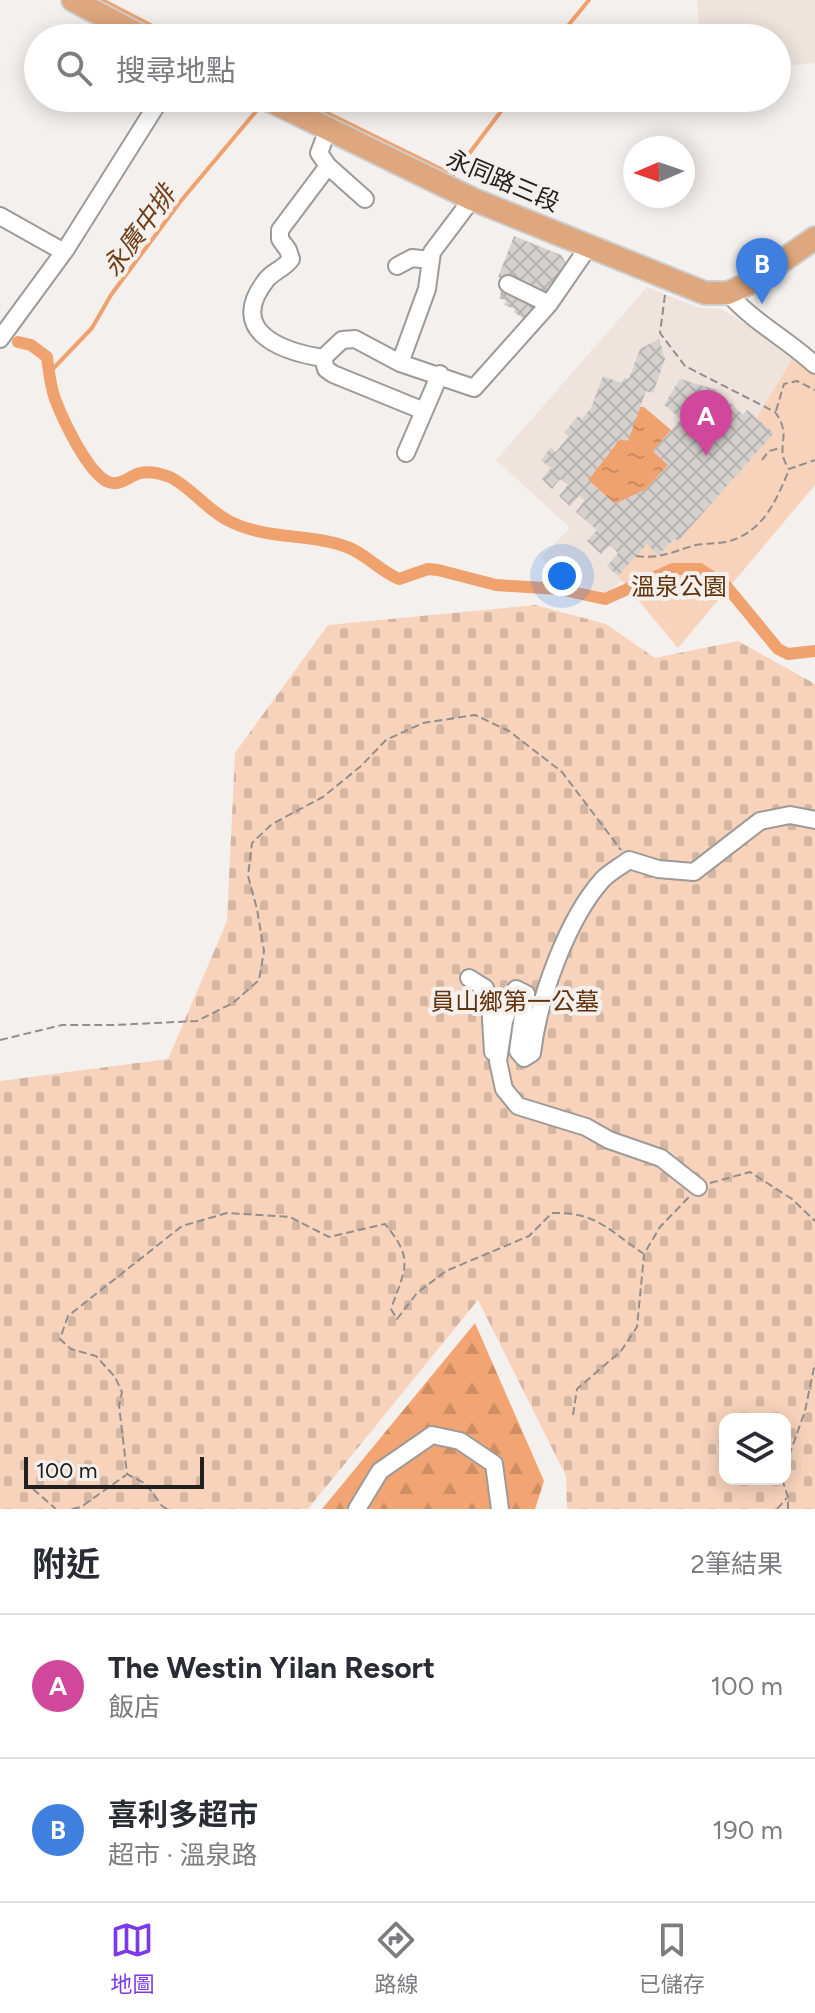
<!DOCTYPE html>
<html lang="zh-TW">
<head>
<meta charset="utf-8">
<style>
	:root { --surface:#fff; --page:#f2f2f3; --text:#2b2b33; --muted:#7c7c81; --line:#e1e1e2; --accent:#7c3aed }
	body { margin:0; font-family:Figtree,"Noto Sans TC",sans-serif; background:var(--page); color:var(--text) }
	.controls { position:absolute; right:24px; bottom:24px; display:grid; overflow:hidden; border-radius:16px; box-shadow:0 4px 20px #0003 }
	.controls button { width:72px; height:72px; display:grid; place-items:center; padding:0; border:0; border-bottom:2px solid var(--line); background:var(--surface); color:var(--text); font:40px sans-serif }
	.compass { position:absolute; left:623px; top:136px; width:72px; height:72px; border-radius:50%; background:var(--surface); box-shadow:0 4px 20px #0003; rotate:268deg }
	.scale { position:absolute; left:24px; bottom:20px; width:180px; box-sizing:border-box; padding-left:8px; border:4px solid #21201f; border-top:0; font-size:22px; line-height:28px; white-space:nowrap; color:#21201f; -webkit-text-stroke:6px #f4f0ee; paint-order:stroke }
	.you { position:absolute; left:562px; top:576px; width:28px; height:28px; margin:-20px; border:6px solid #fff; border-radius:50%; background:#1a73e8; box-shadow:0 0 0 12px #1a73e833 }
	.badge { display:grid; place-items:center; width:52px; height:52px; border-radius:50%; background:var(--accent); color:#fff; font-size:26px; font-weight:700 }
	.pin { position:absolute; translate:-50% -66px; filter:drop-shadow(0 2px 4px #0008) }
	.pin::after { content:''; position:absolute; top:42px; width:28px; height:24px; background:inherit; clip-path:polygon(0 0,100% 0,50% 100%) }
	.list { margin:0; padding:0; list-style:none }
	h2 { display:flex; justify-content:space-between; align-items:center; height:104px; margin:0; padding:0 32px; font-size:34px }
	h2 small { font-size:26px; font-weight:400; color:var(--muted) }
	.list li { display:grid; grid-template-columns:52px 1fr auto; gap:24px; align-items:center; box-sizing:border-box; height:144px; padding:0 32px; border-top:2px solid var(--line) }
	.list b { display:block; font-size:30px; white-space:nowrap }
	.list p { margin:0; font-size:26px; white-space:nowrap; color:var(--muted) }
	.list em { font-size:26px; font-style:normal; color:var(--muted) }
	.icon { flex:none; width:44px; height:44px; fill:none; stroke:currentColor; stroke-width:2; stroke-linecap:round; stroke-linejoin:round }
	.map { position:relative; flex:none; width:815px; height:1509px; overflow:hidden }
	.search { position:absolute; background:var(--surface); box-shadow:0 4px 20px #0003; left:24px; right:24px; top:24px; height:88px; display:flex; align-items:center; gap:20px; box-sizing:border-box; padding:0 28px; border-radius:44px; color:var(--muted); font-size:30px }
	.sheet { height:392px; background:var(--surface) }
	nav { display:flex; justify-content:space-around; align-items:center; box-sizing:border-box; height:112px; border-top:2px solid var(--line); background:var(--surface); font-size:22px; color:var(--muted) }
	nav a { display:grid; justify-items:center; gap:4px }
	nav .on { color:var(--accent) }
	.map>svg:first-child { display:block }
	.built { fill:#eee3dd }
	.forest { fill:url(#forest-firs) }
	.cemetery { fill:url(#cemetery-stones); fill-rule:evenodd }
	.park { fill:#f8d3bc }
	.water { fill:url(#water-ripples) }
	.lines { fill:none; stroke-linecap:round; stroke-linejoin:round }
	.stream { stroke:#efa16e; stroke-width:4 }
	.canal { stroke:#efa16e; stroke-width:12 }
	.building { fill:url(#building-cross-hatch) }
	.minor-casing { stroke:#9d9a98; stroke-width:20 }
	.major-casing { stroke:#cecece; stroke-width:26 }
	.path { stroke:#918e8c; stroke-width:2; stroke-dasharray:8 4; stroke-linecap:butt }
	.minor { stroke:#fff; stroke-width:16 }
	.major { stroke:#dea77d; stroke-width:22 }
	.labels { text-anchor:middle; stroke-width:8; stroke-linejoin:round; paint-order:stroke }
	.street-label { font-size:24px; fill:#21201f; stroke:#f4f0ee }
	.park-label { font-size:24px; fill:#63310a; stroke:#f4f0ee }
	.water-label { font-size:26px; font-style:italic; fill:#6f3d18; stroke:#f4f0ee }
</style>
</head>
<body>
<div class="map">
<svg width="815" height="1509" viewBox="0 0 815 1509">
	<defs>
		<pattern id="forest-firs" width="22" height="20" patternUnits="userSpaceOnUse" patternTransform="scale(2)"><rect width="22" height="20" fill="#f2a472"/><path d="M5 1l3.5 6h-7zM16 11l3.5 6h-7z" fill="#cf8d62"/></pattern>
		<pattern id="cemetery-stones" width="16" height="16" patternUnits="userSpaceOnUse" patternTransform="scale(2)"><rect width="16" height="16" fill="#f8d3bc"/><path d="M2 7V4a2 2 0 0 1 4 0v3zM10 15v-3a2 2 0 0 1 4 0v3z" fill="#d4b5a1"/></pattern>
		<pattern id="water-ripples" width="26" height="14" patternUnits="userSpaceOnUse" patternTransform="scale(2)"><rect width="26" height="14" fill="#efa16e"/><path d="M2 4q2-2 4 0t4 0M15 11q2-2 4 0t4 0" fill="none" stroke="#cd8a5f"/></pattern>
		<pattern id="building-cross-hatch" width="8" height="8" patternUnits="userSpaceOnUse" patternTransform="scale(2)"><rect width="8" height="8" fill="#d5d1cf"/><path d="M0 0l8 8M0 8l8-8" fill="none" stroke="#b7b3b1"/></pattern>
	</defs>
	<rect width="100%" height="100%" fill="#f4f0ee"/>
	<path class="built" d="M697,0H815V63L777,67V38H700Z
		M647,287L699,308L721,309L795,354L756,417L657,559L640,566L607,593L562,581L541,557L570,528L496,460Z"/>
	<path class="forest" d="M475,1323L544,1481L535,1509H322Z"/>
	<path class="cemetery" d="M535,605L606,624L655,658L738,641L815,684V1509H567L566,1476L478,1300L308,1509H0V1081L168,1059L227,921L235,753L328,625ZM725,1419H785V1479H725Z"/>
	<path class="park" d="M795,354L815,373V485L678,648L618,576L647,544L658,556L756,418Z"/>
	<path class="water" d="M640,407H644L671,430L653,451L668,465L645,490L615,504L588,480L620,439L628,440Z"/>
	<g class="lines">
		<path class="stream" d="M102,0L176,38
			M558,38L589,0
			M297,98L453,175L511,98
			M49,373L92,328L111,295L180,202L258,109"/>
		<path class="canal" d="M18,342L31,345L47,357C49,371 50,385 55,399C63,420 86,469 106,481C119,488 129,476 140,473C149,471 162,474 170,477C192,488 207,510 229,521C266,540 309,533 347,547C366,554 380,571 399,579L428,569L438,570L496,585L559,589L605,599L673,569H700L727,587L778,649L788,654L815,651"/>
	</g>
	<path class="building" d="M514,236L561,255L566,263L545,297L498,277Z
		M502,289L537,303L529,323L514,312L515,309L504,305L506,301L499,298Z
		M659,339L665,359L653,393L646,391L628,441L620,439L588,480L615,504L645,490L668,465L653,451L681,419L664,405L680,379L717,390L743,415L747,410L774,433L678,541L675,538L658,556L647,544L618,576L607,566L618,553L610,545L601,554L587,541L597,530L576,512L585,500L579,496L570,506L559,496L568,485L560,479L552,489L542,479L551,468L541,460L551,447L556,452L569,436L564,433L578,416L582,419L591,408L603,376L622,383L624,378L629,379L640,349Z"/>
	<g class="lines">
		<defs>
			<path id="minor" d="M328,166L365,199
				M0,216L64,252
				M397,266L412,258L430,260
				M508,284L549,304
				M728,293C753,322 787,339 815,365
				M0,339L66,249L161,98
				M323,358L342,340L355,339L400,363L474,388L549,304L589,246
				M323,358C279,351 226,330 267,279C274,271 285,268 291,259L288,250L280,239V230L328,166L319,153L328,129
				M323,358L326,369L333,374L424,411
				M400,363L427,289L432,252L472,199
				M406,453L440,374
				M469,978L485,988L490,1003L493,1052
				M698,1187L661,1158L609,1140L586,1127L518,1106L504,1089L498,1061L504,1021L516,989L526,994L518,1051L524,1058L532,1053C538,1000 567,919 603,879C610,872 621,866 629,860L658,869L694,872L760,821L790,815L815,820
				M357,1509L380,1471L432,1435L460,1441L494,1464L500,1509"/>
			<path id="major" d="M73,0L145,38
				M265,98L472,199L705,293H728L752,282L815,238"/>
		</defs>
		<use href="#minor" class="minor-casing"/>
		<use href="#major" class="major-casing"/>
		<path class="path" d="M665,295L660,333L685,366L775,412C794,438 773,446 789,469L815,460
			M776,411L784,384L797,381L815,390
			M762,460L769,451L780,448
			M636,556C661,559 671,552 696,545C706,543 716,544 726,542C763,533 776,501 789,470
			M0,1040L62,1025H114L197,1021L233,1003L259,980L264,951L257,909L248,876L252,843L272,824L323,797L361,766L386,740L423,723L475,715L509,731L562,772L621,850
			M710,1183L750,1172L792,1199L815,1221
			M573,1415L577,1389L621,1351L637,1327L644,1255
			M785,1467L805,1411L815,1363
			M782,1479L788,1497V1509
			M33,1489L56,1509
			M72,1509L81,1507L126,1475
			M167,1509L162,1506L146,1484L127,1474L119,1405L122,1392L115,1377L96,1356L71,1349L60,1339L68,1316L182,1226L227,1213L290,1217L329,1237L385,1224C415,1260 405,1268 391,1309L397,1319L417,1293L446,1271L529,1236L552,1213C598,1212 609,1231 644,1254L660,1227L689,1197
			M777,1509L787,1498"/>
		<use href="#minor" class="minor"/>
		<use href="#major" class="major"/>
	</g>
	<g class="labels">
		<g class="street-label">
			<text transform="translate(503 181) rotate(23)" y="8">永同路三段</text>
		</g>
		<g class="park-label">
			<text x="679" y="595">溫泉公園</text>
			<text x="515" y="1010">員山鄉第一公墓</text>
		</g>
		<g class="water-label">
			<text transform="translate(139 231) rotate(-54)" y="9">永廣中排</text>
		</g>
	</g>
</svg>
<div class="controls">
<button><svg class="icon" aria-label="layers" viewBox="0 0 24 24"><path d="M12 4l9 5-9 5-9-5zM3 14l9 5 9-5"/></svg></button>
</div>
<svg class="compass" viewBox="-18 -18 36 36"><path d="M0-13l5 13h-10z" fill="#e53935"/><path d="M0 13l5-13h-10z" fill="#7c7c81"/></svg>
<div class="scale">100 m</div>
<div class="you"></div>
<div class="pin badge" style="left:706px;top:456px;background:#d1479c">A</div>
<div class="pin badge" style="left:762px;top:304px;background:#3f7fe0">B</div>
<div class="search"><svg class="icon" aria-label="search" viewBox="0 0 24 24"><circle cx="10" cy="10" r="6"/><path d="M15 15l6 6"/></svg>搜尋地點</div>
</div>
<section class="sheet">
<h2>附近<small>2筆結果</small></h2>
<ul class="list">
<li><span class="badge" style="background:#d1479c">A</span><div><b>The Westin Yilan Resort</b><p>飯店</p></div><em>100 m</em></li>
<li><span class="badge" style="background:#3f7fe0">B</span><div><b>喜利多超市</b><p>超市 · 溫泉路</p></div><em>190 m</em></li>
</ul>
</section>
<nav>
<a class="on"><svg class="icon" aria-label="map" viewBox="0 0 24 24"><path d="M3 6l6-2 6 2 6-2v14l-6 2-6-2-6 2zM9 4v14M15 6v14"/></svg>地圖</a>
<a><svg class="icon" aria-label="directions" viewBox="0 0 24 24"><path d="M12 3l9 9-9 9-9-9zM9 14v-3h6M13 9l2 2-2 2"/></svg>路線</a>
<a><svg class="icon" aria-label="saved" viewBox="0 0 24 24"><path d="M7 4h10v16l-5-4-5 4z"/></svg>已儲存</a>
</nav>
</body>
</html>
